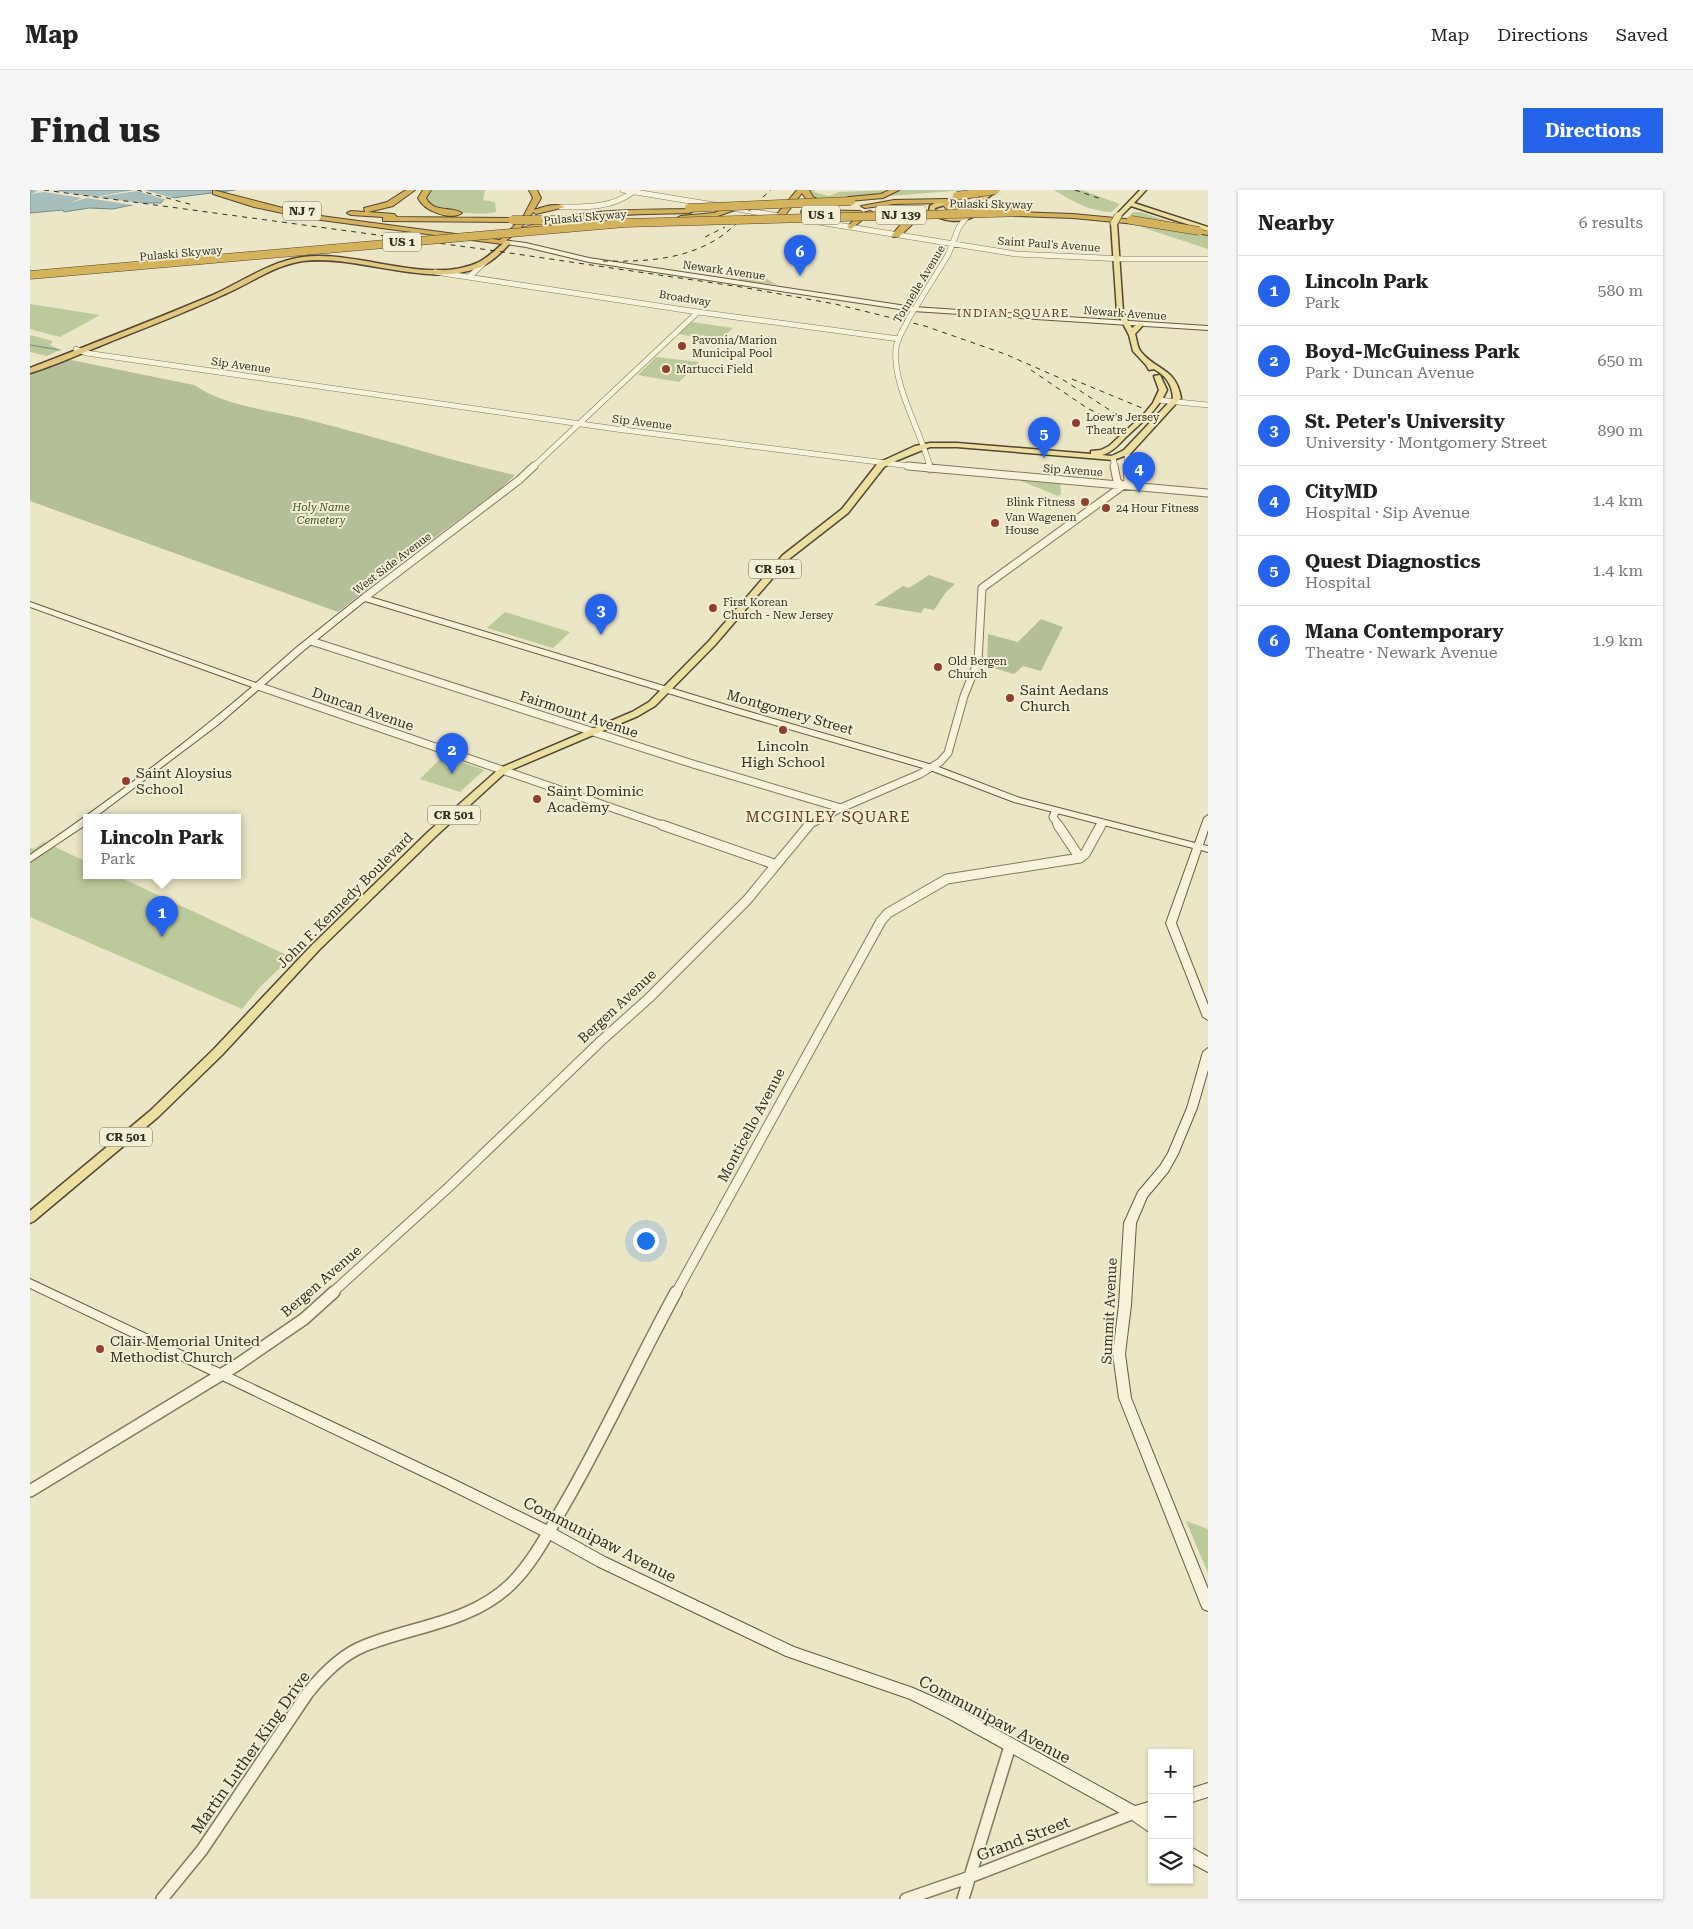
<!DOCTYPE html>
<html lang="en">
<head>
<meta charset="utf-8">
<style>
	:root { --surface:#fff; --page:#f6f6f6; --text:#222; --muted:#767676; --line:#e0e0e0; --accent:#2563eb }
	body { margin:0; font-family:"Roboto Serif",serif; background:var(--page); color:var(--text) }
	.controls { position:absolute; right:15px; bottom:15px; display:grid; overflow:hidden; border-radius:0px; box-shadow:0 1px 4px #0004 }
	.controls button { width:45px; height:45px; display:grid; place-items:center; padding:0; border:0; border-bottom:1px solid var(--line); background:var(--surface); color:var(--text); font:25px sans-serif }
	.you { position:absolute; left:615px; top:1050px; width:18px; height:18px; margin:-12px; border:4px solid #fff; border-radius:50%; background:#1a73e8; box-shadow:0 0 0 8px #1a73e833 }
	.badge { display:grid; place-items:center; width:32px; height:32px; border-radius:50%; background:var(--accent); color:#fff; font-size:16px; font-weight:700 }
	.pin { position:absolute; translate:-50% -41px; filter:drop-shadow(0 1px 2px #0008) }
	.pin::after { content:''; position:absolute; top:26px; width:18px; height:15px; background:inherit; clip-path:polygon(0 0,100% 0,50% 100%) }
	.popup { position:absolute; left:53px; top:624px; width:158px; height:65px; box-sizing:border-box; display:grid; place-content:center; border-radius:0px; background:var(--surface); filter:drop-shadow(0 1px 4px #0005); font-size:16px; white-space:nowrap; color:var(--muted) }
	.popup b { font-size:19px; color:var(--text) }
	.popup::after { content:''; position:absolute; left:50%; top:100%; margin-left:-10px; border:10px solid transparent; border-top-color:var(--surface) }
	.list { margin:0; padding:0; list-style:none }
	h2 { display:flex; justify-content:space-between; align-items:center; height:65px; margin:0; padding:0 20px; font-size:21px }
	h2 small { font-size:16px; font-weight:400; color:var(--muted) }
	.list li { display:grid; grid-template-columns:32px 1fr auto; gap:15px; align-items:center; box-sizing:border-box; height:70px; padding:0 20px; border-top:1px solid var(--line) }
	.list b { display:block; font-size:19px; white-space:nowrap }
	.list p { margin:0; font-size:16px; white-space:nowrap; color:var(--muted) }
	.list em { font-size:16px; font-style:normal; color:var(--muted) }
	.icon { flex:none; width:28px; height:28px; fill:none; stroke:currentColor; stroke-width:2; stroke-linecap:round; stroke-linejoin:round }
	.map { position:relative; flex:none; width:1178px; height:1709px; overflow:hidden; border-radius:0px }
	header { display:flex; align-items:center; gap:30px; box-sizing:border-box; height:70px; padding:0 25px; background:var(--surface); border-bottom:1px solid var(--line) }
	header strong { font-size:24px }
	nav { display:flex; gap:28px; margin-inline-start:auto; font-size:18px }
	.intro { display:flex; align-items:center; justify-content:space-between; box-sizing:border-box; height:120px; padding:0 30px }
	h1 { margin:0; font-size:35px }
	.button { padding:12px 22px; border-radius:0px; background:var(--accent); color:#fff; font-size:18px; font-weight:700 }
	main { display:flex; gap:30px; padding:0 30px }
	aside { flex:1; background:var(--surface); border-radius:0px; box-shadow:0 1px 4px #0004 }
	.map>svg:first-child { display:block }
	.green { fill:#bcc99a }
	.cemetery { fill:#b4be99 }
	.water { fill:#a7bfbc; stroke:#6e8d8a }
	.pier { fill:#ebe6c6 }
	.lines { fill:none; stroke-linecap:round; stroke-linejoin:round }
	.stream { stroke:#6e8d8a; stroke-width:1 }
	.tertiary-far3-casing { stroke:#85795d; stroke-width:6 }
	.tertiary-far2-casing { stroke:#85795d; stroke-width:9 }
	.tertiary-far1-casing { stroke:#85795d; stroke-width:11 }
	.tertiary-casing { stroke:#85795d; stroke-width:14 }
	.secondary-casing { stroke:#675a40; stroke-width:2 }
	.primary-casing { stroke:#544631; stroke-width:3 }
	.trunk-casing { stroke:#544631; stroke-width:3 }
	.motorway-casing { stroke:#544631; stroke-width:2 }
	.tertiary-far3 { stroke:#f7f2d9; stroke-width:5 }
	.tertiary-far2 { stroke:#f7f2d9; stroke-width:7 }
	.tertiary-far1 { stroke:#f7f2d9; stroke-width:9 }
	.tertiary { stroke:#f7f2d9; stroke-width:11 }
	.secondary { fill:#f7f2d9; fill-rule:evenodd }
	.primary { fill:#ece0a0; fill-rule:evenodd }
	.trunk { fill:#e0c97e; fill-rule:evenodd }
	.motorway { fill:#d5b25c; fill-rule:evenodd }
	.rail { stroke:#372e20; stroke-width:1; stroke-dasharray:5 5; stroke-linecap:butt }
	.tertiary-bridge-casing { stroke:#85795d; stroke-width:6; stroke-linecap:butt }
	.primary-bridge-casing { stroke:#544631; stroke-width:8; stroke-linecap:butt }
	.motorway-bridge-casing { stroke:#544631; stroke-width:9; stroke-linecap:butt }
	.tertiary-bridge { stroke:#f7f2d9; stroke-width:5 }
	.primary-bridge { stroke:#ece0a0; stroke-width:7 }
	.motorway-bridge { stroke:#d5b25c; stroke-width:8 }
	.poi-dot { fill:#913e31; stroke:#f3efd5; stroke-width:2 }
	.labels { text-anchor:middle; stroke-width:4; stroke-linejoin:round; paint-order:stroke }
	.far-street-label { font-size:11px; fill:#372e20; stroke:#f3efd5 }
	.far-poi-label { font-size:11px; fill:#372e20; stroke:#f3efd5; text-anchor:start }
	.far-park-label { font-size:11px; font-style:italic; fill:#415228; stroke:#f3efd5 }
	.shield { fill:#f3efd5; stroke:#6f6856; stroke-width:1 }
	.shield-label { font-size:12px; font-weight:bold; fill:#372e20 }
	.far-neighbourhood-label { font-size:12px; letter-spacing:1px; fill:#603822; stroke:#f3efd5 }
	.poi-label { font-size:14px; fill:#372e20; stroke:#f3efd5; text-anchor:start }
	.street-label { font-size:14px; fill:#372e20; stroke:#f3efd5 }
	.neighbourhood-label { font-size:15px; letter-spacing:1px; fill:#603822; stroke:#f3efd5 }
	.near-street-label { font-size:16px; fill:#372e20; stroke:#f3efd5 }
</style>
</head>
<body>
<header>
<strong>Map</strong>
<nav><a>Map</a><a>Directions</a><a>Saved</a></nav>
</header>
<div class="intro"><h1>Find us</h1><a class="button">Directions</a></div>
<main>
<div class="map">
<svg width="1178" height="1709" viewBox="0 0 1178 1709">
	<rect width="100%" height="100%" fill="#ebe6c6"/>
	<path class="green" d="M403,0H455L453,10L465,12L466,22C452,26 408,23 397,10L398,4Z
		M779,0H785L784,2L799,6L809,2L862,0L848,6L782,9Z
		M868,0H934L860,6Z
		M1024,0H1052L1090,14L1082,22C1062,22 1041,11 1024,0Z
		M1103,22H1110L1178,44V59L1105,35L1094,33Z
		M716,81L728,83L747,95L708,90Z
		M0,114L70,125L30,147L0,139Z
		M662,132L703,138L691,149L672,145L669,148L649,144Z
		M0,145L23,151L20,155L30,160L17,166L0,162Z
		M626,167L669,172V173L649,192L608,185Z
		M986,289L1030,292L1031,304L1028,306Z
		M475,422L540,442L523,458L457,438Z
		M413,566L454,580L430,602L390,589Z
		M14,652L57,672V686H87L261,767L230,797L212,819L0,727V658L4,659Z
		M1156,1331L1178,1339V1383Z"/>
	<path class="cemetery" d="M36,169L164,195C198,218 244,220 283,231C351,248 417,270 485,285L469,300L381,365L308,422L0,311V184Z
		M899,385L925,394L916,402L904,420L894,418L891,423L844,415L873,396L879,398Z
		M1011,429L1033,437L1011,481L993,476L984,484L957,476L958,444L988,452Z"/>
	<path class="water" d="M0,0H205L134,9L131,13H111L83,19L59,18L34,22L33,20L0,23Z"/>
	<path class="pier" d="M1,0H29L26,1L64,7L104,0H115L149,10L140,11L107,1L68,7L123,15L109,16L57,8L39,13L52,8L14,2L0,4L8,1Z"/>
	<g class="lines">
		<path class="stream" d="M0,155L30,160"/>
		<defs>
			<path id="tertiary-far3" d="M593,0L684,15
				M531,17C557,17 581,18 603,2
				M702,18L755,27
				M776,30L986,64L1094,69H1178
				M405,82L668,122L869,149
				M439,87L456,71
				M879,128L918,65L929,37L936,28
				M875,136C871,143 867,150 866,158C862,195 891,241 900,277
				M46,159L56,163L586,239L888,277
				M1128,210L1178,215
				M1097,262L1098,277
				M1083,268L1085,277
				M503,277L668,122"/>
			<path id="tertiary-far2" d="M878,276L1178,303
				M899,276L900,279
				M1084,276L1087,291L1091,295
				M334,408L489,290L504,276
				M281,451L666,575L811,618
				M228,496L635,636
				M1025,622L1023,627L1029,636
				M777,636L811,618L890,584L910,572L918,563L934,506L948,471L952,398L1098,292L1097,276
				M1070,636L1072,633"/>
			<path id="tertiary-far1" d="M632,635L744,674
				M1028,635L1050,668
				M1050,668L1055,664L1071,635
				M302,1103L420,996L571,851L619,808L717,710L779,635
				M646,1103L851,731L858,723L917,689L1050,668"/>
			<path id="tertiary" d="M0,1301L207,1175L274,1129L304,1102
				M132,1709L172,1660L277,1504C292,1485 311,1465 334,1456C383,1436 440,1433 480,1395C502,1374 518,1343 533,1317C574,1247 607,1173 646,1102
				M876,1709L940,1687L1104,1623
				M933,1709L980,1556"/>
			<path id="secondary" d="M472,50L496,53L559,68L883,117L1178,136V140L883,121L559,72L496,57L470,53L469,52Z
				M331,406H337L713,520L906,576L990,608L1165,653L1174,628L1178,625V640L1173,655L1178,656V662L1171,660L1146,733L1178,815V830L1173,827L1136,733L1163,658L984,612L900,580L707,524L335,411L273,461L189,534L64,628H57V634L0,672V665C76,613 152,557 222,497L0,417V412L226,493L267,457Z
				M1178,858V880L1167,918L1148,964L1138,982L1117,1007L1106,1033L1101,1115L1095,1164L1101,1208L1178,1399V1421L1173,1419L1171,1415L1089,1208L1083,1164L1089,1115L1094,1033L1108,1002L1130,976L1138,963L1157,918L1173,862Z
				M0,1089L421,1288L523,1338L577,1368L764,1457L883,1498L926,1517L1105,1616L1122,1611V1625L1119,1626L1122,1628V1644L1099,1628L916,1527L880,1509L756,1466L567,1376L513,1346L413,1296L0,1098Z
				M1178,1593V1607L1159,1613V1599Z
				M1159,1656L1178,1667V1682L1159,1672Z"/>
			<path id="primary" d="M1110,0H1116L1104,13L1178,37V41L1101,16L1090,27H1086V25Z
				M1084,31L1087,33L1093,122L1102,138L1109,133L1114,134L1105,144C1107,150 1107,157 1111,162C1127,181 1146,178 1151,208L1100,264L1083,270L927,257H900L863,272L854,277L818,323L759,369L685,455L625,516L608,526L476,582L406,646L289,760L192,865L128,927L4,1031L0,1033V1021L120,921L184,859L281,756L398,642L470,578L602,522L619,512L679,451L753,365L812,319L848,273L885,256L900,253H927L1061,264V261L1071,260L1079,256L1114,224L1123,213L1129,200L1124,186L1130,185L1137,200C1127,221 1112,232 1096,247C1088,255 1083,262 1072,265L1082,266L1094,260L1143,208C1142,194 1136,186 1124,179L1119,180L1116,175L1103,161L1099,145L1087,122L1081,33Z"/>
			<path id="trunk" d="M961,0H968L953,11L948,24C934,34 911,33 899,21L900,16L905,13L944,4V6L905,18V20C916,28 931,30 943,22L948,9Z
				M476,51L481,52C474,60 465,69 456,74C406,102 328,64 273,71C244,75 219,94 193,105C153,124 111,139 70,156C47,165 24,176 0,183V178C61,154 122,131 183,105C212,92 241,71 273,67C329,60 398,96 449,72C459,67 467,58 476,51Z"/>
			<path id="motorway" d="M183,0L276,24L470,50L493,27L503,8L499,0H507L511,8L504,20C513,17 526,12 535,17L506,24L503,22L490,39C545,18 602,20 660,19L664,21L660,23C603,25 547,22 493,43L487,42L472,54L276,28L224,17L183,4Z
				M376,0H385L363,16L338,22L364,24L367,27L482,28L486,30L482,32L356,31H353V27L321,25L317,23L321,21L335,22L334,18L357,12Z
				M393,0H401L396,8C403,23 421,16 432,23C420,31 394,21 388,8Z
				M767,0H779L783,7L800,16L796,18C786,16 778,13 772,3L753,28H747V24Z
				M859,0H869L853,8L819,11L815,9L819,7L851,4Z
				M916,9L922,10V16L950,22L946,24L917,20L913,15L915,13L864,14L835,18L831,16L864,10Z
				M944,14L984,18L988,20L985,22L1043,24L1116,31L1120,33L1116,35L1043,28L983,26L979,24L982,22L947,18L943,16Z
				M702,16H705V20L685,27L651,30L647,28L651,26L684,23Z
				M772,20L830,21L833,23L840,21L844,23L836,27L821,39L817,37L829,25L775,24L771,22Z
				M882,26L889,28L869,47H863L862,45L872,33Z
				M1166,39L1178,41V45L1166,43Z"/>
		</defs>
		<use href="#tertiary-far3" class="tertiary-far3-casing"/>
		<use href="#tertiary-far2" class="tertiary-far2-casing"/>
		<use href="#tertiary-far1" class="tertiary-far1-casing"/>
		<use href="#tertiary" class="tertiary-casing"/>
		<use href="#secondary" class="secondary-casing"/>
		<use href="#primary" class="primary-casing"/>
		<use href="#trunk" class="trunk-casing"/>
		<use href="#motorway" class="motorway-casing"/>
		<use href="#tertiary-far3" class="tertiary-far3"/>
		<use href="#tertiary-far2" class="tertiary-far2"/>
		<use href="#tertiary-far1" class="tertiary-far1"/>
		<use href="#tertiary" class="tertiary"/>
		<use href="#secondary" class="secondary"/>
		<use href="#primary" class="primary"/>
		<use href="#trunk" class="trunk"/>
		<use href="#motorway" class="motorway"/>
		<path class="rail" d="M14,0L459,60L711,97L805,114L895,136L975,164L1032,189L1098,232
			M107,0L163,15
			M1045,0L1071,9
			M675,47L695,37
			M573,71C614,72 658,70 693,45C710,32 724,14 741,0
			M1001,180L1057,218L1075,227
			M1042,189L1112,218"/>
		<defs>
			<path id="tertiary-bridge" d="M875,136L879,128"/>
			<path id="primary-bridge" d="M1084,33L1088,26"/>
			<path id="motorway-bridge" d="M927,6L965,0
				M659,18L821,11
				M482,30H534
				M1101,30L1169,41
				M0,85L595,33L997,22"/>
		</defs>
		<use href="#tertiary-bridge" class="tertiary-bridge-casing"/>
		<use href="#primary-bridge" class="primary-bridge-casing"/>
		<use href="#motorway-bridge" class="motorway-bridge-casing"/>
		<use href="#tertiary-bridge" class="tertiary-bridge"/>
		<use href="#primary-bridge" class="primary-bridge"/>
		<use href="#motorway-bridge" class="motorway-bridge"/>
	</g>
	<g class="poi-dot">
		<circle cx="652" cy="156" r="5"/>
		<circle cx="636" cy="179" r="5"/>
		<circle cx="1046" cy="233" r="5"/>
		<circle cx="1055" cy="312" r="5"/>
		<circle cx="1076" cy="318" r="5"/>
		<circle cx="965" cy="333" r="5"/>
		<circle cx="683" cy="418" r="5"/>
		<circle cx="908" cy="477" r="5"/>
		<circle cx="980" cy="508" r="5"/>
		<circle cx="753" cy="540" r="5"/>
		<circle cx="96" cy="591" r="5"/>
		<circle cx="507" cy="609" r="5"/>
		<circle cx="70" cy="1159" r="5"/>
	</g>
	<g class="labels">
		<g class="far-street-label">
			<text transform="translate(961 14) rotate(1)" y="4">Pulaski Skyway</text>
			<text transform="translate(555 27) rotate(-5)" y="4">Pulaski Skyway</text>
			<text transform="translate(1019 54) rotate(4)" y="4">Saint Paul's Avenue</text>
			<text transform="translate(151 63) rotate(-5)" y="4">Pulaski Skyway</text>
			<text transform="translate(694 80) rotate(8)" y="4">Newark Avenue</text>
			<text transform="translate(889 94) rotate(-59)" y="4">Tonnelle Avenue</text>
			<text transform="translate(655 108) rotate(9)" y="4">Broadway</text>
			<text transform="translate(1095 123) rotate(4)" y="4">Newark Avenue</text>
			<text transform="translate(211 175) rotate(8)" y="4">Sip Avenue</text>
			<text transform="translate(612 232) rotate(7)" y="4">Sip Avenue</text>
			<text transform="translate(1043 280) rotate(4)" y="4">Sip Avenue</text>
			<text transform="translate(362 373) rotate(-37)" y="4">West Side Avenue</text>
		</g>
		<g class="far-poi-label">
			<text x="662" y="154">Pavonia/Marion<tspan x="662" dy="13">Municipal Pool</tspan></text>
			<text x="646" y="183">Martucci Field</text>
			<text x="1056" y="231">Loew's Jersey<tspan x="1056" dy="13">Theatre</tspan></text>
			<text x="1045" y="316" text-anchor="end">Blink Fitness</text>
			<text x="1086" y="322">24 Hour Fitness</text>
			<text x="975" y="331">Van Wagenen<tspan x="975" dy="13">House</tspan></text>
			<text x="693" y="416">First Korean<tspan x="693" dy="13">Church - New Jersey</tspan></text>
			<text x="918" y="475">Old Bergen<tspan x="918" dy="13">Church</tspan></text>
		</g>
		<g class="far-park-label">
			<text x="291" y="321">Holy Name<tspan x="291" dy="13">Cemetery</tspan></text>
		</g>
		<g class="shield">
			<rect x="253" y="11.5" width="38" height="19" rx="4"/>
			<rect x="772" y="15.5" width="38" height="19" rx="4"/>
			<rect x="846" y="15.5" width="50" height="19" rx="4"/>
			<rect x="353" y="42.5" width="38" height="19" rx="4"/>
			<rect x="719" y="369.5" width="52" height="19" rx="4"/>
			<rect x="398" y="615.5" width="52" height="19" rx="4"/>
			<rect x="70" y="937.5" width="52" height="19" rx="4"/>
		</g>
		<g class="shield-label">
			<text x="272" y="25">NJ 7</text>
			<text x="791" y="29">US 1</text>
			<text x="871" y="29">NJ 139</text>
			<text x="372" y="56">US 1</text>
			<text x="745" y="383">CR 501</text>
			<text x="424" y="629">CR 501</text>
			<text x="96" y="951">CR 501</text>
		</g>
		<g class="far-neighbourhood-label">
			<text x="983" y="127">INDIAN SQUARE</text>
		</g>
		<g class="poi-label">
			<text x="990" y="505">Saint Aedans<tspan x="990" dy="16">Church</tspan></text>
			<text x="753" y="561" text-anchor="middle">Lincoln<tspan x="753" dy="16">High School</tspan></text>
			<text x="106" y="588">Saint Aloysius<tspan x="106" dy="16">School</tspan></text>
			<text x="517" y="606">Saint Dominic<tspan x="517" dy="16">Academy</tspan></text>
			<text x="80" y="1156">Clair Memorial United<tspan x="80" dy="16">Methodist Church</tspan></text>
		</g>
		<g class="street-label">
			<text transform="translate(333 519) rotate(19)" y="5">Duncan Avenue</text>
			<text transform="translate(760 522) rotate(16)" y="5">Montgomery Street</text>
			<text transform="translate(549 524) rotate(18)" y="5">Fairmount Avenue</text>
			<text transform="translate(315 710) rotate(-45)" y="5">John F. Kennedy Boulevard</text>
			<text transform="translate(587 816) rotate(-43)" y="5">Bergen Avenue</text>
			<text transform="translate(721 935) rotate(-62)" y="5">Monticello Avenue</text>
			<text transform="translate(291 1091) rotate(-41)" y="5">Bergen Avenue</text>
			<text transform="translate(1079 1121) rotate(-87)" y="5">Summit Avenue</text>
		</g>
		<g class="neighbourhood-label">
			<text x="798" y="632">MCGINLEY SQUARE</text>
		</g>
		<g class="near-street-label">
			<text transform="translate(570 1349) rotate(27)" y="6">Communipaw Avenue</text>
			<text transform="translate(965 1529) rotate(28)" y="6">Communipaw Avenue</text>
			<text transform="translate(220 1562) rotate(-55)" y="6">Martin Luther King Drive</text>
			<text transform="translate(993 1648) rotate(-21)" y="6">Grand Street</text>
		</g>
	</g>
</svg>
<div class="controls">
<button>+</button>
<button>−</button>
<button><svg class="icon" aria-label="layers" viewBox="0 0 24 24"><path d="M12 4l9 5-9 5-9-5zM3 14l9 5 9-5"/></svg></button>
</div>
<div class="you"></div>
<div class="pin badge" style="left:132px;top:747px">1</div>
<div class="popup"><b>Lincoln Park</b>Park</div>
<div class="pin badge" style="left:422px;top:584px">2</div>
<div class="pin badge" style="left:571px;top:445px">3</div>
<div class="pin badge" style="left:1109px;top:303px">4</div>
<div class="pin badge" style="left:1014px;top:268px">5</div>
<div class="pin badge" style="left:770px;top:86px">6</div>
</div>
<aside>
<h2>Nearby<small>6 results</small></h2>
<ul class="list">
<li><span class="badge">1</span><div><b>Lincoln Park</b><p>Park</p></div><em>580 m</em></li>
<li><span class="badge">2</span><div><b>Boyd-McGuiness Park</b><p>Park · Duncan Avenue</p></div><em>650 m</em></li>
<li><span class="badge">3</span><div><b>St. Peter's University</b><p>University · Montgomery Street</p></div><em>890 m</em></li>
<li><span class="badge">4</span><div><b>CityMD</b><p>Hospital · Sip Avenue</p></div><em>1.4 km</em></li>
<li><span class="badge">5</span><div><b>Quest Diagnostics</b><p>Hospital</p></div><em>1.4 km</em></li>
<li><span class="badge">6</span><div><b>Mana Contemporary</b><p>Theatre · Newark Avenue</p></div><em>1.9 km</em></li>
</ul>
</aside>
</main>
</body>
</html>
